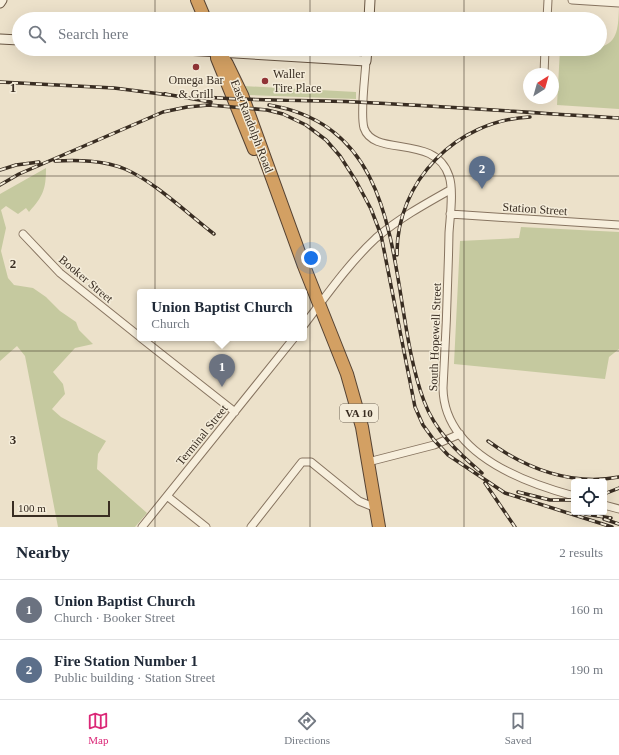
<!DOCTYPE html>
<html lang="en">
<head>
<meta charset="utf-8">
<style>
	:root { --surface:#fff; --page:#f6f6f7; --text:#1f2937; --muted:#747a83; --line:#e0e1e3; --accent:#db2777 }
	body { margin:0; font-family:Georgia,serif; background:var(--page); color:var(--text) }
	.controls { position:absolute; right:12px; bottom:12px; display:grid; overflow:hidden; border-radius:4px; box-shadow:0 4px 16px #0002 }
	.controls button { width:36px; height:36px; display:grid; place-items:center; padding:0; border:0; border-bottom:1px solid var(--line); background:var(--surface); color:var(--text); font:20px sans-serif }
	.compass { position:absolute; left:523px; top:68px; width:36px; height:36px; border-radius:50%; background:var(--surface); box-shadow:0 4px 16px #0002; rotate:37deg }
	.scale { position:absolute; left:12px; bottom:10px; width:98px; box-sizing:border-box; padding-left:4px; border:2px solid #392d22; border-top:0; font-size:11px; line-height:14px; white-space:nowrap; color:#392d22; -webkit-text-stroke:3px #f4ecd9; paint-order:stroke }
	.you { position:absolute; left:311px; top:258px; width:14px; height:14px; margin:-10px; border:3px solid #fff; border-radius:50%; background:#1a73e8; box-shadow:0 0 0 6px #1a73e833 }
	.badge { display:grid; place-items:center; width:26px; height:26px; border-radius:50%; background:var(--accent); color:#fff; font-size:13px; font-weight:700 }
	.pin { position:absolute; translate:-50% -33px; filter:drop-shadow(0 1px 2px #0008) }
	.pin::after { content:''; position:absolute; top:21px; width:14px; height:12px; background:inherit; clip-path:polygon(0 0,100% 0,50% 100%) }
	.popup { position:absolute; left:137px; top:289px; width:170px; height:52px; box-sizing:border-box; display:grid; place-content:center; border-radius:4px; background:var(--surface); filter:drop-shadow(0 1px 3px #0005); font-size:13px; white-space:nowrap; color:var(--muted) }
	.popup b { font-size:15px; color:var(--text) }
	.popup::after { content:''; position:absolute; left:50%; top:100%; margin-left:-8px; border:8px solid transparent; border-top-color:var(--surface) }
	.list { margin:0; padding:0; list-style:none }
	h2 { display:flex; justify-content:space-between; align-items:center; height:52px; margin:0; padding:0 16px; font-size:17px }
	h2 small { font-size:13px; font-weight:400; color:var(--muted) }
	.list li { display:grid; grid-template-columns:26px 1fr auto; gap:12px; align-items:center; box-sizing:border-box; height:60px; padding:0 16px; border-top:1px solid var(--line) }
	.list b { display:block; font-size:15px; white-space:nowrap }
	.list p { margin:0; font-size:13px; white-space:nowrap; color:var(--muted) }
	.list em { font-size:13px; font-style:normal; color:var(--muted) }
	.icon { flex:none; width:22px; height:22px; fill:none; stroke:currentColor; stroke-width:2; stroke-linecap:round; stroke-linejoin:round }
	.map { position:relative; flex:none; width:619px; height:527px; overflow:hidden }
	.search { position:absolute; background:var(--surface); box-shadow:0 4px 16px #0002; left:12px; right:12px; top:12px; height:44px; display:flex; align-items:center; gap:10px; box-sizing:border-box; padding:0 14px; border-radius:22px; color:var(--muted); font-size:15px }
	.sheet { height:172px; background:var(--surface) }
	nav { display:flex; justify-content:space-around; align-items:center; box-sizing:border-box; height:56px; border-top:1px solid var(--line); background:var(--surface); font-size:11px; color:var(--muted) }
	nav a { display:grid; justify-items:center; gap:2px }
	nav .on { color:var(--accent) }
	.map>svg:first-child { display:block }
	.green { fill:#c5c99f }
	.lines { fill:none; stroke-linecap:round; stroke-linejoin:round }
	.street-casing { stroke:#877460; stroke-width:9 }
	.secondary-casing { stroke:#695643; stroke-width:11 }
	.highway-casing { stroke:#564333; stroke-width:14 }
	.street { stroke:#f7efdd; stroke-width:7 }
	.secondary { stroke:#f7efdd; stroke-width:9 }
	.highway { stroke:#d3a063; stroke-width:12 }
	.rail-casing { stroke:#392d22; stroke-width:3.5 }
	.rail { stroke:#f4ecd9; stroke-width:2; stroke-dasharray:6; stroke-linecap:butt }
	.grid { fill:none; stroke:#392d22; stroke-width:1; stroke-opacity:0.55 }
	.poi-dot { fill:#913436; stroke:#f4ecd9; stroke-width:1.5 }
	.labels { text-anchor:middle; stroke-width:3; stroke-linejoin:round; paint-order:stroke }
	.shield { fill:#f4ecd9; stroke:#716659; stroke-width:1 }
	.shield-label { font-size:11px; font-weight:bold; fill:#392d22 }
	.poi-label { font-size:12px; fill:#392d22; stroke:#f4ecd9; text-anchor:start }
	.street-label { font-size:12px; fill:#392d22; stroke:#f4ecd9 }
	.grid-label { font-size:13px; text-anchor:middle; font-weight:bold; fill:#392d22; stroke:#f4ecd9; stroke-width:3; stroke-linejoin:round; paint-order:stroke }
</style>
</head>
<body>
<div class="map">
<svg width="619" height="527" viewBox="0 0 619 527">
	<rect width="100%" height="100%" fill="#ece1ca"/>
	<path class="green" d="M619,9V109L557,105L560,49H600V47C619,43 618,24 619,9Z
		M243,86L356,92V99L247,95Z
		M46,168C46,190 43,196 29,212L26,208L18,214L6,206L1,210L6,228L1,251L8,278L14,285L33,288L46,297L60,311L76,322L79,330L93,344L75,348L53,372L63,384L65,394L52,409L61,417L106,441L98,454L97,469L147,513L135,527H58L25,356L17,346L0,361V194Z
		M521,227L619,232V349L609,357L605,379L454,364L460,241L519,238Z"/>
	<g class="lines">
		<defs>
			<path id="street" d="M572,0L619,3
				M547,19L548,0
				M366,61C365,78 360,114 364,128C374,158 435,133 449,176C454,190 450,217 449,233C448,285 446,336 443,388C444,453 522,482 574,496
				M544,74L545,49
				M450,214L619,225
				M23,234L60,273L140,337
				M304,325C326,296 349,263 376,238C398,219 425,204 450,190
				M141,338L235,412
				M368,462L434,445L460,434
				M167,496L206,527
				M604,505L619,509
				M142,527L294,338
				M251,527L302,462H311L359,501L376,508"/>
			<path id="secondary" d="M0,3L2,0
				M369,19L370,0
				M0,39L19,40
				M168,49L366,61L367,49"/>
			<path id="highway" d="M197,0L205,19
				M217,49L227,64L242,95L304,266L347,374L362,427L379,527
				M217,55V58L254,149"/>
		</defs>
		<use href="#street" class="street-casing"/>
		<use href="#secondary" class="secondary-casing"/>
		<use href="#highway" class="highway-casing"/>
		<use href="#street" class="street"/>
		<use href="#secondary" class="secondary"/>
		<use href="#highway" class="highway"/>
		<defs>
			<path id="rail" d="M0,82L114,88L169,95
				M165,94L211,102
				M205,97C256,101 306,100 356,102C444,106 531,113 619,118
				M269,105C415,129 385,297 424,401C435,431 458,453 482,473
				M55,161C78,160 103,160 125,169C155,182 188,214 214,234
				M0,170L16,165L39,162
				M0,185L19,174L163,112L187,107L209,105L267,110L283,114L306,125L326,140L340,156L356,181L371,209L381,235L415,407L423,425L434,440L448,455L505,493L612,527
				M397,255C396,181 457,120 530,117
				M488,441C526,469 572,486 619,477
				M485,483L515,527
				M518,492L550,500H574
				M604,494L619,488
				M585,514L611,518
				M604,519L619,524"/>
		</defs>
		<use href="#rail" class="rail-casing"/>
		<use href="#rail" class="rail"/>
	</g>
	<path class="grid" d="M155,0V19M310,0V19M464,0V19M155,49V527M310,49V527M464,49V527M0,176H619M0,351H619"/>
	<g class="poi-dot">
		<circle cx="196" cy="67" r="4"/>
		<circle cx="265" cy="81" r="4"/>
	</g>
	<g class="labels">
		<rect class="shield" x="340" y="404" width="38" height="18" rx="3"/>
		<g class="shield-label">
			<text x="359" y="417">VA 10</text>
		</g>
		<g class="poi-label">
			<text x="273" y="78">Waller<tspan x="273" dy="14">Tire Place</tspan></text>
			<text x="196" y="84" text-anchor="middle">Omega Bar<tspan x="196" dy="14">&amp; Grill</tspan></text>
		</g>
		<g class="street-label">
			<text transform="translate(252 126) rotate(69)" y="4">East Randolph Road</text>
			<text transform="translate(535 209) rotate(4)" y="4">Station Street</text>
			<text transform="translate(86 279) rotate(40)" y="4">Booker Street</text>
			<text transform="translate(435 337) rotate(-88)" y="4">South Hopewell Street</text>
			<text transform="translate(202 435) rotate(-51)" y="4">Terminal Street</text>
		</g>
	</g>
	<g class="grid-label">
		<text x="13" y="92">1</text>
		<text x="13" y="268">2</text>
		<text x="13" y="444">3</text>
	</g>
</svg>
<div class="controls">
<button><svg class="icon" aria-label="locate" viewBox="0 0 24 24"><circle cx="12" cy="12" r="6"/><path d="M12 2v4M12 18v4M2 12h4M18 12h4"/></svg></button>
</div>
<svg class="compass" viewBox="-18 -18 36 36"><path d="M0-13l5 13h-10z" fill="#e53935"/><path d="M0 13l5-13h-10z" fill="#747a83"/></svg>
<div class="scale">100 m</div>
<div class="you"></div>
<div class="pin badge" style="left:222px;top:387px;background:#6b7280">1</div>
<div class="popup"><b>Union Baptist Church</b>Church</div>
<div class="pin badge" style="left:482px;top:189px;background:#5c6f8a">2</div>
<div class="search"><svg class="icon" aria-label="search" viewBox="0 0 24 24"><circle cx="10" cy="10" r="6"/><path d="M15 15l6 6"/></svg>Search here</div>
</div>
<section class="sheet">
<h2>Nearby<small>2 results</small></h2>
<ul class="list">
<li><span class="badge" style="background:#6b7280">1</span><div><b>Union Baptist Church</b><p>Church · Booker Street</p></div><em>160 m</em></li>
<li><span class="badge" style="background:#5c6f8a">2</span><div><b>Fire Station Number 1</b><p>Public building · Station Street</p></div><em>190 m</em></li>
</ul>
</section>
<nav>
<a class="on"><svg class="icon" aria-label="map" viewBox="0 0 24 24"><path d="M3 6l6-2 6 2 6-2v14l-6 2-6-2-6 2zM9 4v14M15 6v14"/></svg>Map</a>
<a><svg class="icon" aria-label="directions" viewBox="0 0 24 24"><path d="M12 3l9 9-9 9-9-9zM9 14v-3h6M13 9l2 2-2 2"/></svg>Directions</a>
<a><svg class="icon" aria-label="saved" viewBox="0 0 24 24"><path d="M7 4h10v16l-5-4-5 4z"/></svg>Saved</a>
</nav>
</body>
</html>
